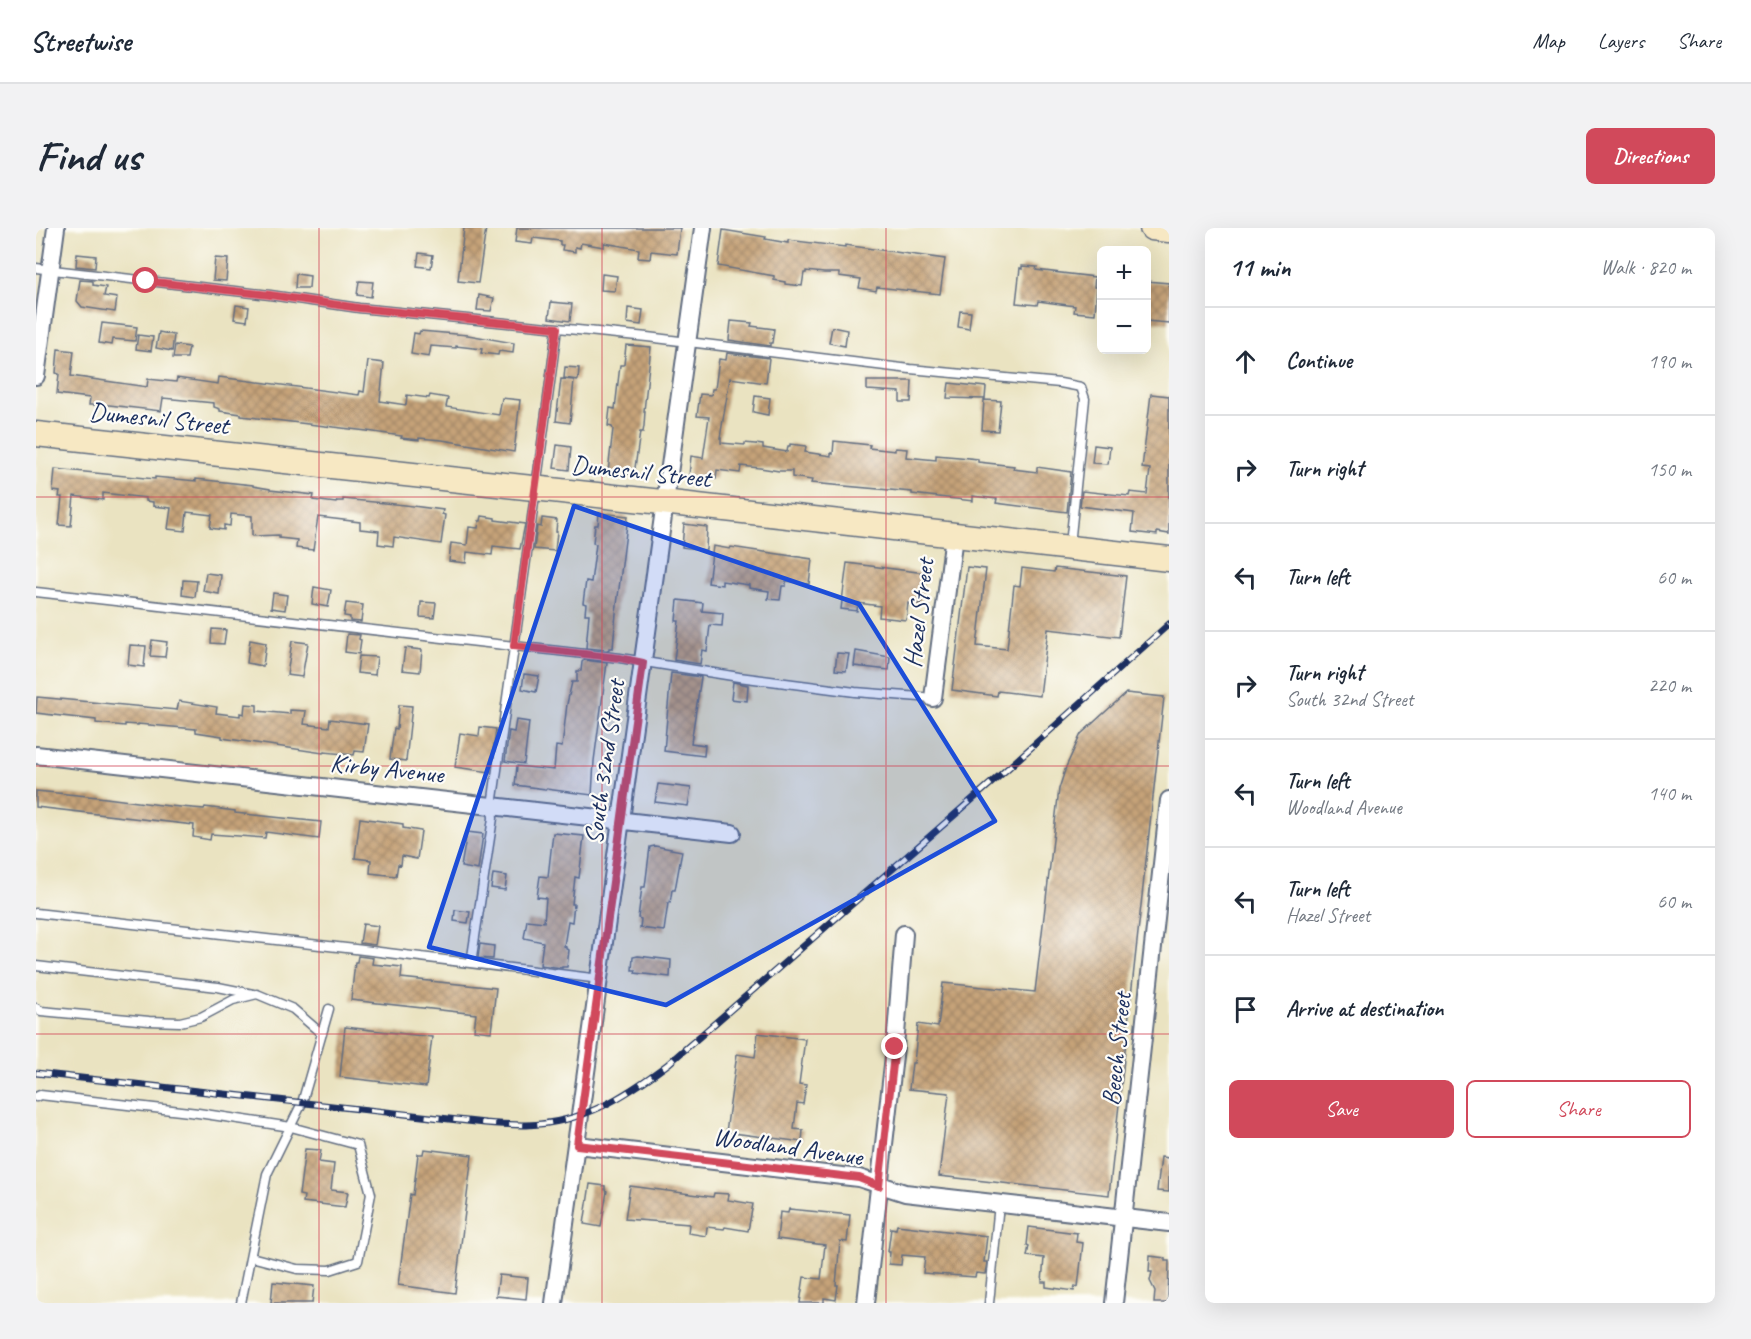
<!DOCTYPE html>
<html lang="en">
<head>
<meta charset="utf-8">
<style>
	:root { --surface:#fff; --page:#f2f2f3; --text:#1f2937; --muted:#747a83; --line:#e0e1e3; --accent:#d1495b }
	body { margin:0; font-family:Caveat,sans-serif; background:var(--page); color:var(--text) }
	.controls { position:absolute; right:18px; top:18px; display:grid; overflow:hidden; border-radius:9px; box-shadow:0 6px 24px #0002 }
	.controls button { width:54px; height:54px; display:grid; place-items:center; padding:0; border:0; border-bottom:2px solid var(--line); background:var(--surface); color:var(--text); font:30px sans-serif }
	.stop { position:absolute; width:18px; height:18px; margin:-14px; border:4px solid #d1495b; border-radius:50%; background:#fff }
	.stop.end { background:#d1495b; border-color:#fff; box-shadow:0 2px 6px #0008 }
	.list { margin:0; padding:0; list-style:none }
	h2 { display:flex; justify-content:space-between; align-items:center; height:78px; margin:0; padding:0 24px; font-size:26px }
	h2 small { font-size:20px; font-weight:400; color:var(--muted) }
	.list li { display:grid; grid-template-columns:39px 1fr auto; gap:18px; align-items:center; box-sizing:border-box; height:108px; padding:0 24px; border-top:2px solid var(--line) }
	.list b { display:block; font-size:22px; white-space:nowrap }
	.list p { margin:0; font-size:20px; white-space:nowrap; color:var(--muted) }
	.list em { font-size:20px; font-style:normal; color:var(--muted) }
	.actions { display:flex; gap:12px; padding:18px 24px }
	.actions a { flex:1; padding:14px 0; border:2px solid var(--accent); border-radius:9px; text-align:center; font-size:21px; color:var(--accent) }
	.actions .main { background:var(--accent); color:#fff }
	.icon { flex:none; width:33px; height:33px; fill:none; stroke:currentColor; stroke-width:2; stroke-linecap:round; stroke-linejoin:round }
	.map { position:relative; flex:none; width:1133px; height:1075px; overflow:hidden; border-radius:9px }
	header { display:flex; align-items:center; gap:36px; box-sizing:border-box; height:84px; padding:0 30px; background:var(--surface); border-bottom:2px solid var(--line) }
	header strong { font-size:28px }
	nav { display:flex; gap:33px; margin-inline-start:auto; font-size:21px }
	.intro { display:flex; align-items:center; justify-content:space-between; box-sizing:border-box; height:144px; padding:0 36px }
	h1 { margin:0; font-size:42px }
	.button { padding:15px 27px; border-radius:9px; background:var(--accent); color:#fff; font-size:21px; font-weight:700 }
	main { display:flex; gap:36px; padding:0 36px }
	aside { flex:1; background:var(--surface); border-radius:9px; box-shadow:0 6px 24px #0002 }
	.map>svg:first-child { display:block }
	.building { fill:url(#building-cross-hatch) }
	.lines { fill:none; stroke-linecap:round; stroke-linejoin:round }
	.service-casing { stroke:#636e81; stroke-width:11 }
	.minor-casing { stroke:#636e81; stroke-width:20 }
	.secondary-casing { stroke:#636e81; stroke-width:27 }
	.service { stroke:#fff; stroke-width:8 }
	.minor { stroke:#fff; stroke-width:16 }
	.secondary { stroke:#f7e8c3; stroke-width:24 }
	.rail-casing { stroke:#1b2f5e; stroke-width:7 }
	.rail { stroke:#fdfcf7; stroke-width:4.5; stroke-dasharray:14; stroke-linecap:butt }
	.route { stroke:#d1495b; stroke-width:8 }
	.marked { fill:#1d4ed8; fill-opacity:0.2; stroke:#1d4ed8; stroke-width:4.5; stroke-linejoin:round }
	.grid { fill:none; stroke:#d1495b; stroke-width:1.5; stroke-opacity:0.55 }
	.labels { text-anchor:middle; stroke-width:4.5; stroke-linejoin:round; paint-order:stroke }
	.street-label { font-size:26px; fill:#1b2f5e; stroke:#fdfcf7 }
</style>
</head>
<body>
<header>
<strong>Streetwise</strong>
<nav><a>Map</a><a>Layers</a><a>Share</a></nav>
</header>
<div class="intro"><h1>Find us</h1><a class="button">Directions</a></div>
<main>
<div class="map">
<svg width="1133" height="1075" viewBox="0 0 1133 1075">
	<defs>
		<pattern id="building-cross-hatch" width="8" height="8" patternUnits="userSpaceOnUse" patternTransform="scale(1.5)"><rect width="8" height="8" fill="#c6a378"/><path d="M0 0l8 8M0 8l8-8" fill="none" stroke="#a08566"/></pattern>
	</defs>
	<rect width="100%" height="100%" fill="#fdfcf7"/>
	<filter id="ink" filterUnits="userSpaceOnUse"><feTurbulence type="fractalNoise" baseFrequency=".0167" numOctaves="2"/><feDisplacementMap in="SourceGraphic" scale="12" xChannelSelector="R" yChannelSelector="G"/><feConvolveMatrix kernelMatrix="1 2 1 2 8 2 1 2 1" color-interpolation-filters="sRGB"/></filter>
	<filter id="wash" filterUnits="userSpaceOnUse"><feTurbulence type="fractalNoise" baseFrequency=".008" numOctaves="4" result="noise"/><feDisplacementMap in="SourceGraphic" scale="24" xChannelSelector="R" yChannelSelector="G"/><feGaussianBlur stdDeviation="1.35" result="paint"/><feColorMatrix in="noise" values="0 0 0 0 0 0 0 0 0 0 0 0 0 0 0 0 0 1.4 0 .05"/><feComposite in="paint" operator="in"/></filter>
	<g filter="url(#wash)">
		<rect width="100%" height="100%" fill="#eae3c1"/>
		<g id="blocks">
			<path class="building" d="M428,0H450L442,55L422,53Z
				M481,0H644L641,26L615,23L614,31L602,30L603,21L568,15V19L545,15L544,20L539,19V24L526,22L527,17H524V13L497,10L496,16L479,14Z
				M687,2L730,9L729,11L752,15V12L809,19V17L909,31L904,66L841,59L840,63L823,60L825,51L803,48V45H788L770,43V45H768L766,58L749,56V54L738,52V48L682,38Z
				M383,25L397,27L395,40L381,38Z
				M41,26L60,28L59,40L40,38Z
				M179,30L192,31L190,53L177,52Z
				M986,38L1001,39L1000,42L1059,49L1058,59H1061L1059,86L1038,84L1039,78L1002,73L1001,77L980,75L984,40L986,41Z
				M260,46L274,48L273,60H259Z
				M566,46L581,48L579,63L565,62Z
				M44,52L57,53V57L70,59L68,68L81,70L79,84L46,79L41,73Z
				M323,53L337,54L335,69L321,67Z
				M1110,53L1133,55V95L1110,93Z
				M443,67L458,70L455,83L441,82Z
				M515,74L536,76L534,93L513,90Z
				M200,77L213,79L211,93L198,91Z
				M592,80L607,82L605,97L591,95Z
				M924,83L935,84L933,101L922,99Z
				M695,93L716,95L715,98L738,101L736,115H734V118L693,112Z
				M66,95L101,99L99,113L77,111L76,117L63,115Z
				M796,99L811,102L809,118L793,115Z
				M384,103L432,107L478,115L477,125L463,123L462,127L445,125L446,121L420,118V120L395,118L393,129L375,126L378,105L383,106Z
				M123,104L138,107L136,123L120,120Z
				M102,107L117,109L115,123L100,121Z
				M139,117L153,119L151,130H137Z
				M590,117L615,119L608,183H609L608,198L607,204H604L598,247L572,244L577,201L576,199L572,198L574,180L579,181L584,137H588Z
				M22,121L38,123L35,148L111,159L112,151L140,154L141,150L182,156L183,149L323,167L324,163L328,164L332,133L348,135L344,173L370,177L371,167L393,170L394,167L412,170L410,179L463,187L466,170L484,172L478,224L406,212L383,210V212L365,210L366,208L331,203L205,188V186L184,183V181L178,179V175L127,170L125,183L73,177H53L54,170L21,166L23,146L20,145Z
				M691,125L733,130L730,155L694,150L684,210H685V215L709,217V215L719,216L727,217V220L751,224L752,218H754V216L770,218L769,224L795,228V225L797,226L798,213L834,217L833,220L859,223V220L871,221L870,229L900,232V227L923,229L942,231V234L978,238L977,241L1001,244V239L1035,244L1031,284L960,275L961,271L937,268V273L876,266V264L775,255L776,252L756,249V243H743L724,240L705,238L704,245L681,242L680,251L653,248L655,228L667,230L673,189L661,188L664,166L675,167L676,161H679L683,131L690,132Z
				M529,139L543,140L542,152L528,150Z
				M525,151L538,152L534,195L520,193Z
				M831,153H876L875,174H864V164L831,162Z
				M913,155L950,159L949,171L911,170Z
				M1115,166L1133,168V306L1121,304V307L1096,304L1098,285L1044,278L1046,263L1093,268L1094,264L1111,266L1114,241L1106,240Z
				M719,168L734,170L732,187L717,184Z
				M948,172L965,173L962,203L946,202Z
				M521,217L535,219L533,242L518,240Z
				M1058,217L1074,219L1072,236L1056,235Z
				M19,241L119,251V249L160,253V251L217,257V258L234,261V262L278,267L277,272L300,275L301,273H307V271L369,277L407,282L406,286L409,287L405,316L358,309L357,318L342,316L343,303L324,301V294L282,289L277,322L260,320L261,312L243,310V307L216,308V288L195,286L194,298L188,297V302L174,300L176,287L151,284L149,303L132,301L135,280L117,278V274L110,273V270L67,265V272L38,268L35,298L23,297L26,269H23L24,264L17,263Z
				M563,285L592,288L580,385L577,420H573V422L550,420L553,386H549L550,376L547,375L550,353L555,354L560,316L557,315L559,297H562Z
				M446,288L459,290V292L489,296L484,321L457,318L456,327L431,324L430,335L413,333L415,315L431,317L433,299L442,300L443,293H445Z
				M506,290L521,292L520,304H521L519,323L498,321L501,298L505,299Z
				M648,296L671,299L670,322L646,319Z
				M677,318L694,321L695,319L776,331L773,356L750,353V358H746L744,372L732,371L733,363L713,360V357L686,353V357L672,355Z
				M811,335L889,345L885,376L872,375L870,392L843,389L844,378L822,375L821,383L805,381Z
				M931,339L950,341L941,418L971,421L978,357L984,358L986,340L1018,344L1019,340L1090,348L1083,409L1012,401L1004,468L962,463L961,468L916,462Z
				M170,345L185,347L183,366L167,363Z
				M147,352L161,353L159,369L146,367Z
				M278,359L295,362L292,379L276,376Z
				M237,365L251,367L249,382L235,380Z
				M642,372L667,375L666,383L687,385L686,398L674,397L671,423L666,422L664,436L638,432L643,393H640Z
				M385,374L400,375L398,390L384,389Z
				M310,375L327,377L325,394L314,393V389L308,388Z
				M176,401L190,402L188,416L175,415Z
				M311,406L324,407L323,411L325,412L323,426L309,424Z
				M116,412L131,414L129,429L114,428Z
				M214,412L230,415L227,438L211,435Z
				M256,413L272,415L266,449L251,447Z
				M94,417L110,418L108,439L92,437Z
				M369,420L386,422L384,444L366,442Z
				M820,423L854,429L853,442L818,438Z
				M801,425L813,426L810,443L799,442Z
				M323,428L341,429L339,447L321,445Z
				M548,432L571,435L558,533L556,567L479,557L481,538L518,542L520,518L526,519L531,476L536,454H541V443H545L546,434Z
				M635,445L665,449L655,515L669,517L668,528L628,523Z
				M488,446L503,448L500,464L486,461Z
				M697,454L712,457L711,473L695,471Z
				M1090,465L1128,469L1073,967L903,948L913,865L873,861L876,835H878L882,796L902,799L907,755L999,764L1023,561L1030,539L1045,506Z
				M1,469L141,482L143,473L181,479L180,485L204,488V485L208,486L209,476L221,477V483L254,486V482L270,483L268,496L293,499L294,491L332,496L328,524L319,523L318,527L288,524L287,525L186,510V508L160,504V501L102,496V497L89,496V498L60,495V492L0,485Z
				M363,477L376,478L370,533L354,531L358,500L361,501Z
				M480,492L493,494L488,536L469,533L473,503L478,504Z
				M444,499L460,501L454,544L419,539L424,505L443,508Z
				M622,556L655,560L652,578L619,574Z
				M0,563L62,569L133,578L168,581L169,579L199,583V585L285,594L283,611L230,604L229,610L175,606L174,612L157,609L158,597L0,579Z
				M324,590L367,596V600L385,603L381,631L366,628L365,637L362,636L360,648L334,645L335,632L319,630Z
				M431,604L447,606L442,642L425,639Z
				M517,605L548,608L543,650L539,649L536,676H538L536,694L532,693L528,718L530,719V721L533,722L531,739H526V740L504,737L507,714L488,710L491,692L508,694L510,670L501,669L504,648L512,649Z
				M619,618L646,623L639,662H636L634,675H632L628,703L604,700L605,691L602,690L606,659H609L614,619Z
				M457,646L471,648L469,662L455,660Z
				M419,682L434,684L432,695L418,693Z
				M327,696L342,698L339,717L324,715Z
				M444,716L458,718L457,731L442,730Z
				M322,728L337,730L336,736L366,739L365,750L460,760L455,804L438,802L440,786L315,772L319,734H321Z
				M602,728L635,732L634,749L599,745L600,742H596L597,729Z
				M309,799L396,809L390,859L304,849Z
				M722,805L769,811L763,856L770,857L767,876L761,875L758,901L767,902L766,914L690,904L701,826L719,829Z
				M269,921L285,922L283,934L298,936L295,962L312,964L309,979L267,974L268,968L263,967Z
				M388,921L436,927L419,1065L362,1057L374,966L377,967L382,926H387Z
				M1125,929L1133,930V964L1121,963Z
				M554,956L569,958V962L571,963L565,999L548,996Z
				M594,958L677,969L678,965L693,966L692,972L717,976L712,1003L689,999L688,1001L671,999L670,1008L652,1005L653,996L589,991Z
				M753,981L814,987L811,1014L804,1013L800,1057H802L800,1072L788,1070V1075H764L768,1049L785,1051L789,1017L741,1011L744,984L752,985Z
				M861,997L951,1008L948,1034H951L949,1046L940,1045L939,1049L887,1045L889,1029L866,1027L865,1037L853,1036L854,1024H852L855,1000L860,1001Z
				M993,999L1041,1005L1040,1014L1047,1015L1042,1059L1039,1058L1038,1063L1010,1059V1054H1006L1008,1030L991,1028L993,1018L991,1017Z
				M1114,1028L1129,1030V1033H1133L1132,1075H1118L1119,1063L1114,1053L1116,1044H1113Z
				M463,1047L492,1050L490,1071L460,1068Z
				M237,1054L278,1058L276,1075H235Z"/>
		</g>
	</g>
	<g filter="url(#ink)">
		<use href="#blocks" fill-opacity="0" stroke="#636e81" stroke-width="1.5"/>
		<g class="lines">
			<defs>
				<path id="service" d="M0,40L234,67L323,80L611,109L874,141L1024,155L1045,159L1049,171L1034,317
					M0,364L584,430L703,449L819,464L897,470
					M0,685L319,721L564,751
					M435,735L457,590L456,578C478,418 501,259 521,100
					M0,738L182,759L217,766
					M0,780L5,783L113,793L144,794L165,789L197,772L221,766L257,781L286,806
					M0,869L4,867L162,885L255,899L322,917L335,966L322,1033L294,1042L261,1041L215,1029
					M205,1075L231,946L266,875L293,781
					M953,1075L963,976"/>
				<path id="minor" d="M0,148L20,0
					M897,470L918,308
					M0,527L696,605
					M541,917L823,950L869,965L1133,995
					M518,1075L667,0
					M830,1075L859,819L868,706
					M1078,1075L1133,572"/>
				<path id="secondary" d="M1116,0L1133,2
					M0,206L644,276L1133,331"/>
			</defs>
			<use href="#service" class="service-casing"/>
			<use href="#minor" class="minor-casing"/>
			<use href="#secondary" class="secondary-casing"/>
			<use href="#service" class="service"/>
			<use href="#minor" class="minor"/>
			<use href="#secondary" class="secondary"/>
			<defs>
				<path id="rail" d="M0,845L449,895C463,896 477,897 491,897C548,895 588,869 632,836L961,550L1133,396"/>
			</defs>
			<use href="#rail" class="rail-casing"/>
			<use href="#rail" class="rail"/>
		</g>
	</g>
	<g class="lines" filter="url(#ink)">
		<path class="route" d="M110,53L234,67L323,80L521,100L478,418L584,430L607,435L541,917L823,950L843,958L859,819"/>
	</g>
	<path class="marked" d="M538,278L823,376L959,593L630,777L393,719Z"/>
	<path class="grid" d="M283,0V1075M566,0V1075M850,0V1075M0,269H1133M0,538H1133M0,806H1133"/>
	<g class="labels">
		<g class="street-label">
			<text transform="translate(123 190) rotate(6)" y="9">Dumesnil Street</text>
			<text transform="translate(605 243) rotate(6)" y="9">Dumesnil Street</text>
			<text transform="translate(882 385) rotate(-83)" y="9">Hazel Street</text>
			<text transform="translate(568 534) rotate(-82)" y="9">South 32nd Street</text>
			<text transform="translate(351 540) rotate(6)" y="9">Kirby Avenue</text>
			<text transform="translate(1080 821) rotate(-84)" y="9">Beech Street</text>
			<text transform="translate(752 918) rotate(8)" y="9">Woodland Avenue</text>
		</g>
	</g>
</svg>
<div class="controls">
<button>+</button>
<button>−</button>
</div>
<div class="stop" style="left:110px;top:53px"></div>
<div class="stop end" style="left:859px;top:819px"></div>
</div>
<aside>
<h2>11 min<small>Walk · 820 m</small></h2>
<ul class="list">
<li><svg class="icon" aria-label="ahead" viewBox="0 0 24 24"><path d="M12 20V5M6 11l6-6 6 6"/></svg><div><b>Continue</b></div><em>190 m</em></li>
<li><svg class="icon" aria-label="right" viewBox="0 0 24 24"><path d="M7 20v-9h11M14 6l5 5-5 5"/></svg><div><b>Turn right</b></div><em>150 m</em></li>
<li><svg class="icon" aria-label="left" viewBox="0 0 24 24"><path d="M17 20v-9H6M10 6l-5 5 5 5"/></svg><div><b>Turn left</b></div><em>60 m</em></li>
<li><svg class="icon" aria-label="right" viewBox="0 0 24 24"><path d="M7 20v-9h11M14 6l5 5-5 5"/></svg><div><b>Turn right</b><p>South 32nd Street</p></div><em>220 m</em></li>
<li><svg class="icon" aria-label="left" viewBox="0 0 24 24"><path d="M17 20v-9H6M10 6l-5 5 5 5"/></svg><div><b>Turn left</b><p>Woodland Avenue</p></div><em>140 m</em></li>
<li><svg class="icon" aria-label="left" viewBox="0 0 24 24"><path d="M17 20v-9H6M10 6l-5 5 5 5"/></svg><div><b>Turn left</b><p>Hazel Street</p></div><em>60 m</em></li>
<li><svg class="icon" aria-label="arrive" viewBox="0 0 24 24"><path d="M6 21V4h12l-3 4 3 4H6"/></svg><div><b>Arrive at destination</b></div></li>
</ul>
<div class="actions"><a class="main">Save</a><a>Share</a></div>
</aside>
</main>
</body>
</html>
